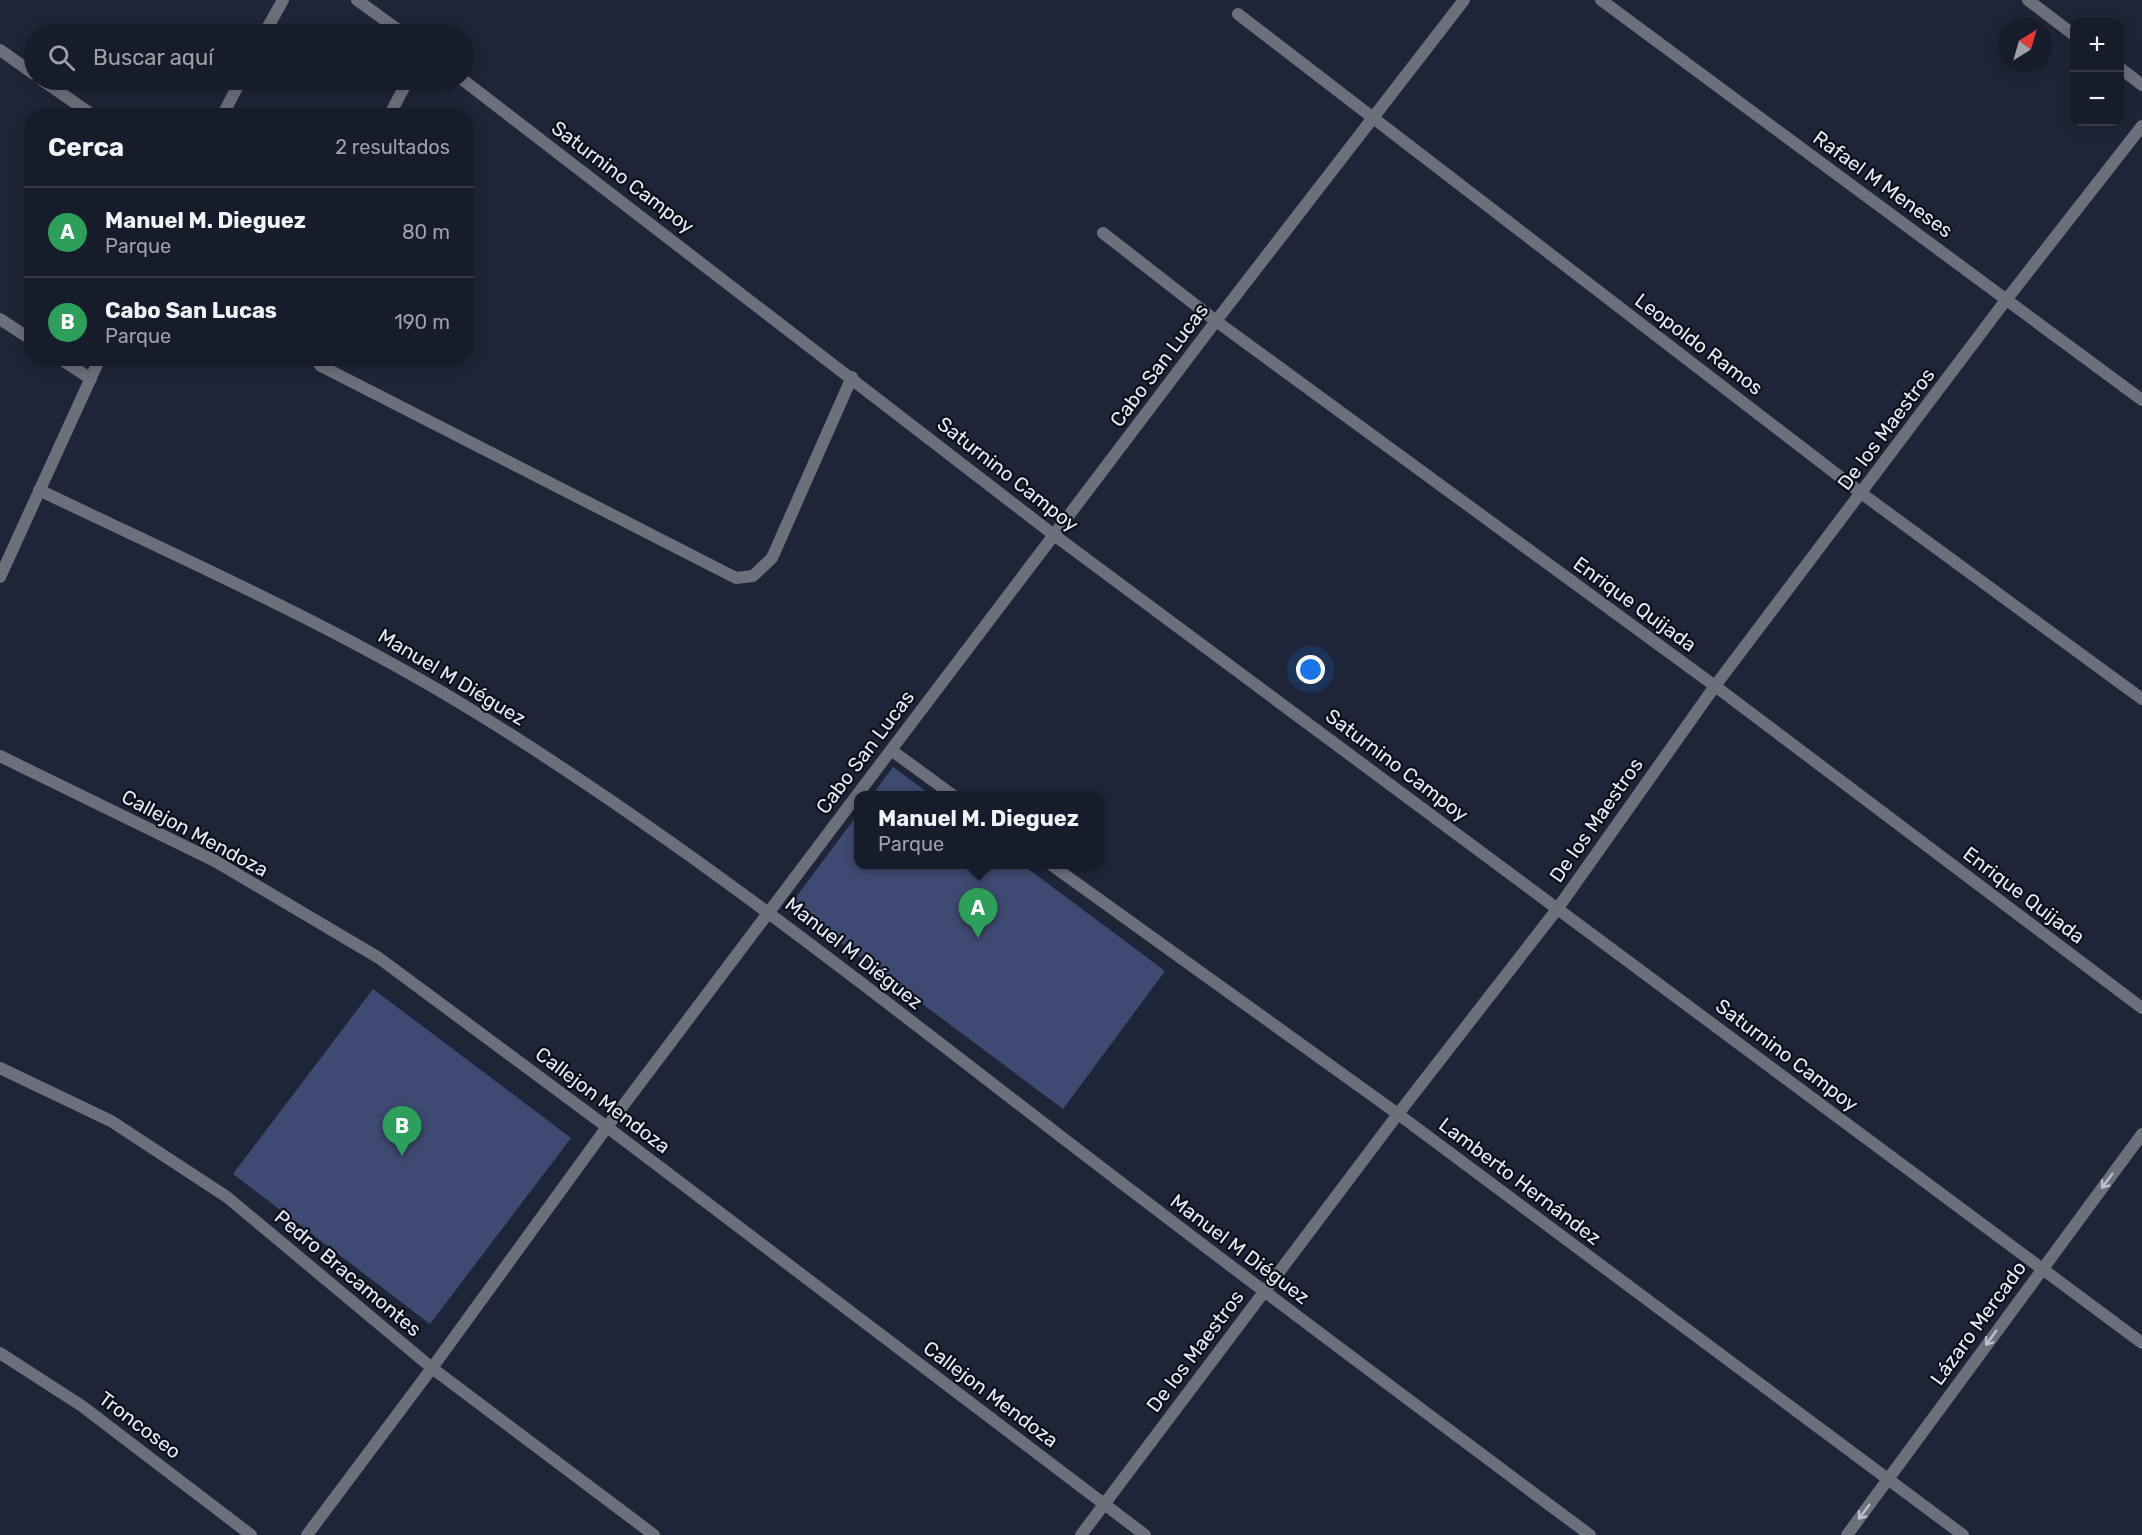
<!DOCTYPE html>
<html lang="es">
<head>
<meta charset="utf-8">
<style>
	:root { --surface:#171c2a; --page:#202532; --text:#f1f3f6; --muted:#9ea1a8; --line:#363a47; --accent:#e3ae34 }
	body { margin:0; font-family:Rubik,sans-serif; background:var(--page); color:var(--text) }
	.controls { position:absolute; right:18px; top:18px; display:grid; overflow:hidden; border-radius:12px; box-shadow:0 3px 15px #0003 }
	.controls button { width:54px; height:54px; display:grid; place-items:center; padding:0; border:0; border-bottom:2px solid var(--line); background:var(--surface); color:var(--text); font:30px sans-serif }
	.compass { position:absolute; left:1998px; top:18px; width:54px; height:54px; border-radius:50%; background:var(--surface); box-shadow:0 3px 15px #0003; rotate:37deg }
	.you { position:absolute; left:1311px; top:670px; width:21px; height:21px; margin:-15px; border:4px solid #fff; border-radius:50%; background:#1a73e8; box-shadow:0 0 0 9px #1a73e833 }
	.badge { display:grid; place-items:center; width:39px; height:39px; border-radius:50%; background:var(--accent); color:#fff; font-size:20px; font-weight:700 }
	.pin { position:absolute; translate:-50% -50px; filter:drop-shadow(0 2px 3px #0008) }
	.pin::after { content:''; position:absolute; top:32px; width:21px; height:18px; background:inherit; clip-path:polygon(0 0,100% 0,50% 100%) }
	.popup { position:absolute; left:854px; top:791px; width:249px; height:78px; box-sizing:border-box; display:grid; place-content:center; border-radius:12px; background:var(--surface); filter:drop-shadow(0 2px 4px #0005); font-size:20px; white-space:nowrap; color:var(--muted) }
	.popup b { font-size:22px; color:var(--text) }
	.popup::after { content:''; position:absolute; left:50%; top:100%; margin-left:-12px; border:12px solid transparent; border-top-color:var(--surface) }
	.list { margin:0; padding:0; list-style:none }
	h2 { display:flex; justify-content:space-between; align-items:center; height:78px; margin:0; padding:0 24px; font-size:26px }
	h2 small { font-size:20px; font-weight:400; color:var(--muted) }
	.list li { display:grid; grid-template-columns:39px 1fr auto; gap:18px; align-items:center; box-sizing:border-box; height:90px; padding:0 24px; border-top:2px solid var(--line) }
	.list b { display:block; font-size:22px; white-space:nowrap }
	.list p { margin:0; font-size:20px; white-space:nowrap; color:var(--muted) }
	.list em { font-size:20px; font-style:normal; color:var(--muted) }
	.icon { flex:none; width:33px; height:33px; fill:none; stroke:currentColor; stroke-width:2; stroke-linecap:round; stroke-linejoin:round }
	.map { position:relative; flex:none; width:2142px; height:1535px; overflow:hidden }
	.search { position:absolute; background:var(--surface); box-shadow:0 3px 15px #0003; left:24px; top:24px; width:450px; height:66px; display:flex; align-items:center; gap:15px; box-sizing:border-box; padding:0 21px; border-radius:33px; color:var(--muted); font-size:22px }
	.panel { position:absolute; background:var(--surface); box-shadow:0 3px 15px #0003; left:24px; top:108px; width:450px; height:258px; border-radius:24px }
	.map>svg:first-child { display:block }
	.green { fill:#3f4a72 }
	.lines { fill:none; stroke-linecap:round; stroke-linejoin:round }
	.service { stroke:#6c707a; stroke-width:12 }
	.minor { stroke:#6c707a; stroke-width:12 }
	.tertiary { stroke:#6c707a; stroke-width:12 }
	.oneway { stroke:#bbbfcb }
	.labels { text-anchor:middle; stroke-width:4.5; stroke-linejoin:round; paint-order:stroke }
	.street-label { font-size:20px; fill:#e6eaf7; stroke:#0c0f17 }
</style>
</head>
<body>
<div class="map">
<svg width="2142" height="1535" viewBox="0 0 2142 1535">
	<rect width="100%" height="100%" fill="#1f2538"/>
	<path class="green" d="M893,767L931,795H872Z
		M858,814V864L1023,865L1165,971L1063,1109L790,905Z
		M373,989L571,1138L430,1324L233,1174Z"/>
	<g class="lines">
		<path class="service" d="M0,50L34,74
			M42,80L94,116"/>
		<path class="minor" d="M357,0L404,34
			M1601,0L2142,400
			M2028,0L2074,35
			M1238,14L1861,493L2142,699
			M264,34L283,0
			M2120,68L2142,85
			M463,80L1054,535L2142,1343
			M222,116L241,80
			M389,116L408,80
			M1103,233L1216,321L1715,686L2142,1008
			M0,319L32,340
			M59,358L91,379
			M314,358L321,366L736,578L753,576L772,558L852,377
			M39,490C189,562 342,629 483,717C684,842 868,988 1055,1132C1232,1268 1411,1402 1590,1535
			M0,577L100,358
			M891,750L954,796
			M0,756L215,861L379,958L607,1127L1145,1535
			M1050,864L1398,1114L1963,1535
			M0,1068L111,1121L227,1197L432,1368L654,1535
			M0,1353L82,1406L251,1535
			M307,1535L432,1368L607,1127L891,750L1216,321L1464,0
			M1081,1535L1398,1114L1558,908L1715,686L2006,300L2142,126"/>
		<path class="tertiary" d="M1847,1535L2142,1134"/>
	</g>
	<defs><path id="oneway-shaft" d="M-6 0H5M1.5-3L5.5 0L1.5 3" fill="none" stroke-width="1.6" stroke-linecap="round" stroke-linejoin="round" transform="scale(1.5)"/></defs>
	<g class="oneway">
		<use href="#oneway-shaft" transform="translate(2107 1181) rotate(127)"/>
		<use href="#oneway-shaft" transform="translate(1991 1338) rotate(126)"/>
		<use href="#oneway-shaft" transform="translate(1864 1512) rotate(127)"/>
	</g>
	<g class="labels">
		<g class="street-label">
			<text transform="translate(623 177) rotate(37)" y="7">Saturnino Campoy</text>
			<text transform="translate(1883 184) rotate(36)" y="7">Rafael M Meneses</text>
			<text transform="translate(1699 344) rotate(37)" y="7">Leopoldo Ramos</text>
			<text transform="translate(1159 365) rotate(-53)" y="7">Cabo San Lucas</text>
			<text transform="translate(1886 429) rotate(-53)" y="7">De los Maestros</text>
			<text transform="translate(1008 474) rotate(38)" y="7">Saturnino Campoy</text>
			<text transform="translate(1635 604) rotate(36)" y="7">Enrique Quijada</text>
			<text transform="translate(452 677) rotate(31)" y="7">Manuel M Diéguez</text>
			<text transform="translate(865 752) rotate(-53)" y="7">Cabo San Lucas</text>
			<text transform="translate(1397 765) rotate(37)" y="7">Saturnino Campoy</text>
			<text transform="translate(1596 820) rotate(-55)" y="7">De los Maestros</text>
			<text transform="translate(195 833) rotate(28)" y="7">Callejon Mendoza</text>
			<text transform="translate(2024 895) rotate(37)" y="7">Enrique Quijada</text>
			<text transform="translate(854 953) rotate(38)" y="7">Manuel M Diéguez</text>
			<text transform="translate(1787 1055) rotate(37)" y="7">Saturnino Campoy</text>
			<text transform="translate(603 1100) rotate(37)" y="7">Callejon Mendoza</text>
			<text transform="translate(1520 1181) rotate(37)" y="7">Lamberto Hernández</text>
			<text transform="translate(1240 1249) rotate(37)" y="7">Manuel M Diéguez</text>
			<text transform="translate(348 1273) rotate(40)" y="7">Pedro Bracamontes</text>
			<text transform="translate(1978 1323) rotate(-54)" y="7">Lázaro Mercado</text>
			<text transform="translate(1195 1351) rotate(-53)" y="7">De los Maestros</text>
			<text transform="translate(991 1394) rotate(37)" y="7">Callejon Mendoza</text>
			<text transform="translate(140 1425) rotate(37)" y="7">Troncoseo</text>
		</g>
	</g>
</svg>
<div class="controls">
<button>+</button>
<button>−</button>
</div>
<svg class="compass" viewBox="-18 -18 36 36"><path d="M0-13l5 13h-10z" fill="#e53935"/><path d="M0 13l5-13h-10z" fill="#9ea1a8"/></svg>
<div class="you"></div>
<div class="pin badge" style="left:978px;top:938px;background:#2e9e5b">A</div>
<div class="popup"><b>Manuel M. Dieguez</b>Parque</div>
<div class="pin badge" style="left:402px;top:1156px;background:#2e9e5b">B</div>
<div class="search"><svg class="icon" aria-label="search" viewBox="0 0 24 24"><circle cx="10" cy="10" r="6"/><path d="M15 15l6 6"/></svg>Buscar aquí</div>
<section class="panel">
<h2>Cerca<small>2 resultados</small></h2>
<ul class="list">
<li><span class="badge" style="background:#2e9e5b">A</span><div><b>Manuel M. Dieguez</b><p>Parque</p></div><em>80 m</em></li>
<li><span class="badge" style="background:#2e9e5b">B</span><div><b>Cabo San Lucas</b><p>Parque</p></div><em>190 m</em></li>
</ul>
</section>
</div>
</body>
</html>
